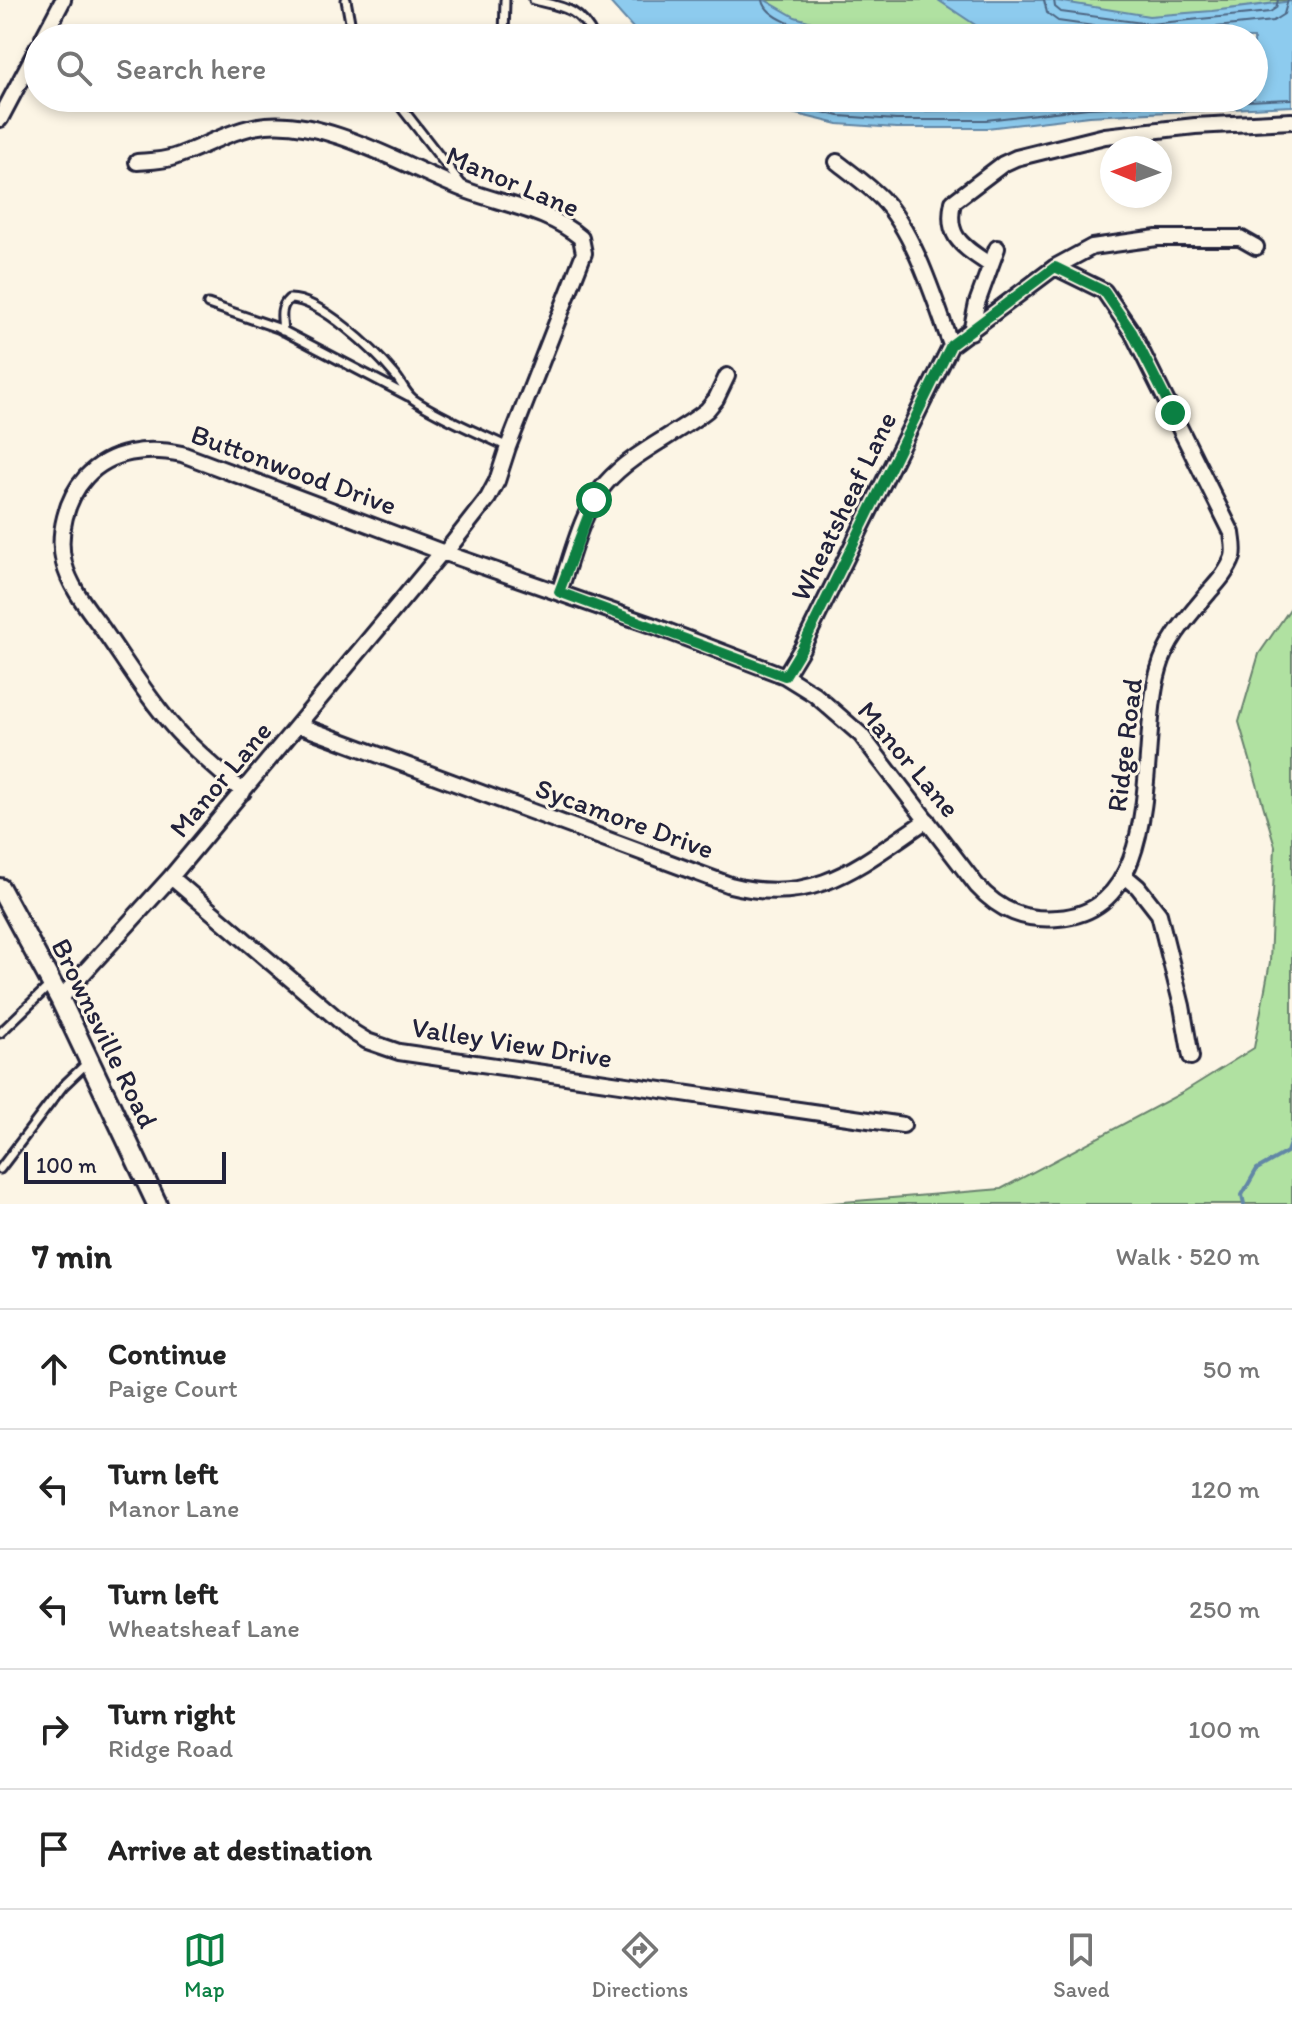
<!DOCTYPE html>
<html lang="en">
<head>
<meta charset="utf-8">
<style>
	:root { --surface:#fff; --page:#f6f6f6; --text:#222; --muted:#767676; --line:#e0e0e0; --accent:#0b8043 }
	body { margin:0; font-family:Itim,sans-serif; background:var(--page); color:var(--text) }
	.compass { position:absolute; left:1100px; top:136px; width:72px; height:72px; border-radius:50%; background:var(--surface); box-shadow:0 4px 12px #0003; rotate:271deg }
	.scale { position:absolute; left:24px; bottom:20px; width:202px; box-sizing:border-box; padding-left:8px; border:4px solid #22223b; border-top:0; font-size:22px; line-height:28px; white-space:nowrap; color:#22223b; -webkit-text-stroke:6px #fcf5e5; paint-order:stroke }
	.stop { position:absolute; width:24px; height:24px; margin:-18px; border:6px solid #0b8043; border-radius:50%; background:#fff }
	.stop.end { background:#0b8043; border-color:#fff; box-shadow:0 2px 8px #0008 }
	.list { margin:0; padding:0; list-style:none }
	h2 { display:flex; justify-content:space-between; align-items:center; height:104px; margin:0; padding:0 32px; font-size:34px }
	h2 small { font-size:26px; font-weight:400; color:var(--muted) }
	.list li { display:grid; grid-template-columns:52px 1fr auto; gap:24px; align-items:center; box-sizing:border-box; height:120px; padding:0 32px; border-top:2px solid var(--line) }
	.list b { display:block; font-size:30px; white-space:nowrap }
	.list p { margin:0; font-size:26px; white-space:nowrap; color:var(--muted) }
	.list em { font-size:26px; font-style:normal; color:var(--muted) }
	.icon { flex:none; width:44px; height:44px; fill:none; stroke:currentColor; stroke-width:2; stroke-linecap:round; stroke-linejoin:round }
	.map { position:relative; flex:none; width:1292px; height:1204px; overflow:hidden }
	.search { position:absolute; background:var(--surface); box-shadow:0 4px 12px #0003; left:24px; right:24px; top:24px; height:88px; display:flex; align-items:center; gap:20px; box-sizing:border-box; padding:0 28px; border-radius:44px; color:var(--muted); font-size:30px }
	.sheet { height:704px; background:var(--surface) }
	nav { display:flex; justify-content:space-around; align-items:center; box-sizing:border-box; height:112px; border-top:2px solid var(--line); background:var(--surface); font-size:22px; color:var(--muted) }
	nav a { display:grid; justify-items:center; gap:4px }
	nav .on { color:var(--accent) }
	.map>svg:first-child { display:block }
	.green { fill:#b0e1a1; stroke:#69826e; stroke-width:2 }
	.water { fill:#8dcbee; stroke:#6287a6; stroke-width:2 }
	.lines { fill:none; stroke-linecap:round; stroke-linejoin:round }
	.shore { stroke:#4d6683; stroke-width:2 }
	.stream { stroke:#6287a6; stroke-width:4 }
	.service-casing { stroke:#22223b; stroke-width:13 }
	.minor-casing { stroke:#22223b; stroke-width:20 }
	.tertiary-casing { stroke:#22223b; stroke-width:24 }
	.service { stroke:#fcf5e5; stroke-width:7 }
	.minor { stroke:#fcf5e5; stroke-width:14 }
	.tertiary { stroke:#fcf5e5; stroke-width:18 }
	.route { stroke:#0b8043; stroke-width:10 }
	.labels { text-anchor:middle; stroke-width:6; stroke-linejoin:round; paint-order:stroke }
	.street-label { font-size:28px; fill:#22223b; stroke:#fcf5e5 }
</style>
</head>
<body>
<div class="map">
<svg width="1292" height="1204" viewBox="0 0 1292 1204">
	<rect width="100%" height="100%" fill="#fcf5e5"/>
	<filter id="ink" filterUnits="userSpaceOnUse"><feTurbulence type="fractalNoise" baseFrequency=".0125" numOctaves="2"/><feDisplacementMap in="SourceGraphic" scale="16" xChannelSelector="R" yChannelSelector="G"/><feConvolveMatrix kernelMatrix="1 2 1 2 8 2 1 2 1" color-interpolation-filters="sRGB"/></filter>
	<g filter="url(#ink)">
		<path class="green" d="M641,0H1292V72L1254,38H695Z
			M1292,606V1204H819L1001,1189L1180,1094L1254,1048L1270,962L1275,846L1239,722L1259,654Z"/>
		<path class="water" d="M608,0H765L795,17L865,38H642Z
			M938,0H1051L1149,16L1212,11L1292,1V106L1089,116L987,128H896L838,124L767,107L742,98H1254V38H995Z"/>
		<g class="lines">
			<path class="shore" d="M763,0C766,22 818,32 837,38
				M1044,0L1047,13L1058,21L1150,34L1273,21L1284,14L1288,0
				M1054,0L1055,7L1061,12L1150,24L1270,12L1276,8L1278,0
				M765,98L839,116L896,120H986L1088,108L1292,99
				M806,98C898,120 992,109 1084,98"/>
			<path class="stream" d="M1244,1204L1242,1195L1257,1169L1287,1152L1292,1138"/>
			<defs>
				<path id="service" d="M346,0L353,38
					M534,0C563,7 580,8 594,38
					M504,38L505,0
					M394,98L461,184
					M615,98V101
					M208,304L278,328L408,396
					M283,331C282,319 279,308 289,299C320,298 375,351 394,374C401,381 405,393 413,399C437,416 479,433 508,447
					M0,1033L50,985
					M0,1169L63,1086L87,1063"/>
				<path id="minor" d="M43,38L63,0
					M0,119L38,47
					M137,162C150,161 162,161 174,157C204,147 234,128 266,125C331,119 409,169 468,191C506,205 550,211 581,238L584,253L508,447L497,481L488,498L445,553
					M837,162C851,173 868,185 881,198C914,231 935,301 951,345
					M990,265C963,246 945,238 953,202L1003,164L1016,158L1105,136L1195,126L1292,121
					M971,332L977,303L997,248
					M559,592C572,557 581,511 606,483C633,452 674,436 707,410L716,399L727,376
					M785,676L802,648L951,345L1055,267L1092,247L1157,238H1240L1256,247
					M298,725L730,885C816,907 860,865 927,820
					M243,792C221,772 196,752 176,730C149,700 127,664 104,631C89,610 70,588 64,563C57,534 66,499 86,477C111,450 148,447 182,454L445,553L654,626L785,676L814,694L861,735L977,886C1000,911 1025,921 1058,918C1168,910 1137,742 1159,669C1167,639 1189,616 1209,592C1218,582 1228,571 1233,557C1235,549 1233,542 1232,533L1132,332L1104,291L1055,267
					M1125,876L1138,887L1159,914L1182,1006L1191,1057
					M171,877L354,1033L367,1041L399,1052L903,1125
					M60,999L171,877L442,552"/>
				<path id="tertiary" d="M0,888L60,999L157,1204"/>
			</defs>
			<use href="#service" class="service-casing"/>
			<use href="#minor" class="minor-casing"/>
			<use href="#tertiary" class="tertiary-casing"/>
			<use href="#service" class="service"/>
			<use href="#minor" class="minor"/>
			<use href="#tertiary" class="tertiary"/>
		</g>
	</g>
	<g class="lines" filter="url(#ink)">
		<path class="route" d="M594,500L559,592L785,676L802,648L951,345L1055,267L1104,291L1132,332L1173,413"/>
	</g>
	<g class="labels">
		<g class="street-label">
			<text transform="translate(513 181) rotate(23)" y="10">Manor Lane</text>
			<text transform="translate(294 469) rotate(20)" y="10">Buttonwood Drive</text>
			<text transform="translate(843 506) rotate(-64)" y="10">Wheatsheaf Lane</text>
			<text transform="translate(1124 745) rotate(-83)" y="10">Ridge Road</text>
			<text transform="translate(909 759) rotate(50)" y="10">Manor Lane</text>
			<text transform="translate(220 779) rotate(-50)" y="10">Manor Lane</text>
			<text transform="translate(625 818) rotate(20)" y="10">Sycamore Drive</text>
			<text transform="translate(105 1033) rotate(64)" y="10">Brownsville Road</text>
			<text transform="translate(512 1042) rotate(9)" y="10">Valley View Drive</text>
		</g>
	</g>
</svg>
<svg class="compass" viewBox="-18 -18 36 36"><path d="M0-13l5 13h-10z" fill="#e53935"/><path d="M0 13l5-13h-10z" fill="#767676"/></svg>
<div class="scale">100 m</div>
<div class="stop" style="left:594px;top:500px"></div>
<div class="stop end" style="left:1173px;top:413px"></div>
<div class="search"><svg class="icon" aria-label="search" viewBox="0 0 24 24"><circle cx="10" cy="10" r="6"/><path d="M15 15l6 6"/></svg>Search here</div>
</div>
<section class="sheet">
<h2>7 min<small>Walk · 520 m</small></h2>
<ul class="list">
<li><svg class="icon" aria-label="ahead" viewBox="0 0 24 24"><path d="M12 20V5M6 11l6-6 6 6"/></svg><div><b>Continue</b><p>Paige Court</p></div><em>50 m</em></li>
<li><svg class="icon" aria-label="left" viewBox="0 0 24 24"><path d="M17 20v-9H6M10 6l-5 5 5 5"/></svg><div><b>Turn left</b><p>Manor Lane</p></div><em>120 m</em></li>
<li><svg class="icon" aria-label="left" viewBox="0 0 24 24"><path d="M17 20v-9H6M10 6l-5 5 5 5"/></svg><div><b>Turn left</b><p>Wheatsheaf Lane</p></div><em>250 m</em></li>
<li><svg class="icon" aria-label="right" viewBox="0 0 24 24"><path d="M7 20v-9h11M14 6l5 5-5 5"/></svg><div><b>Turn right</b><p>Ridge Road</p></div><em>100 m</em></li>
<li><svg class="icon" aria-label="arrive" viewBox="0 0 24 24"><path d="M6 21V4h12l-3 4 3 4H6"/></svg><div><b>Arrive at destination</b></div></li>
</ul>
</section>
<nav>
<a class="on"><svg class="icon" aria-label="map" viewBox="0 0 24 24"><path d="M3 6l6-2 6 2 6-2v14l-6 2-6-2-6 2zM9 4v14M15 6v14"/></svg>Map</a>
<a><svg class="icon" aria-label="directions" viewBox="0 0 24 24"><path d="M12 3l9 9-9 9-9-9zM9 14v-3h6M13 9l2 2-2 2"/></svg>Directions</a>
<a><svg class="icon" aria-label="saved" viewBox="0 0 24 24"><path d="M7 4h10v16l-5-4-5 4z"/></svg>Saved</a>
</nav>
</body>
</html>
